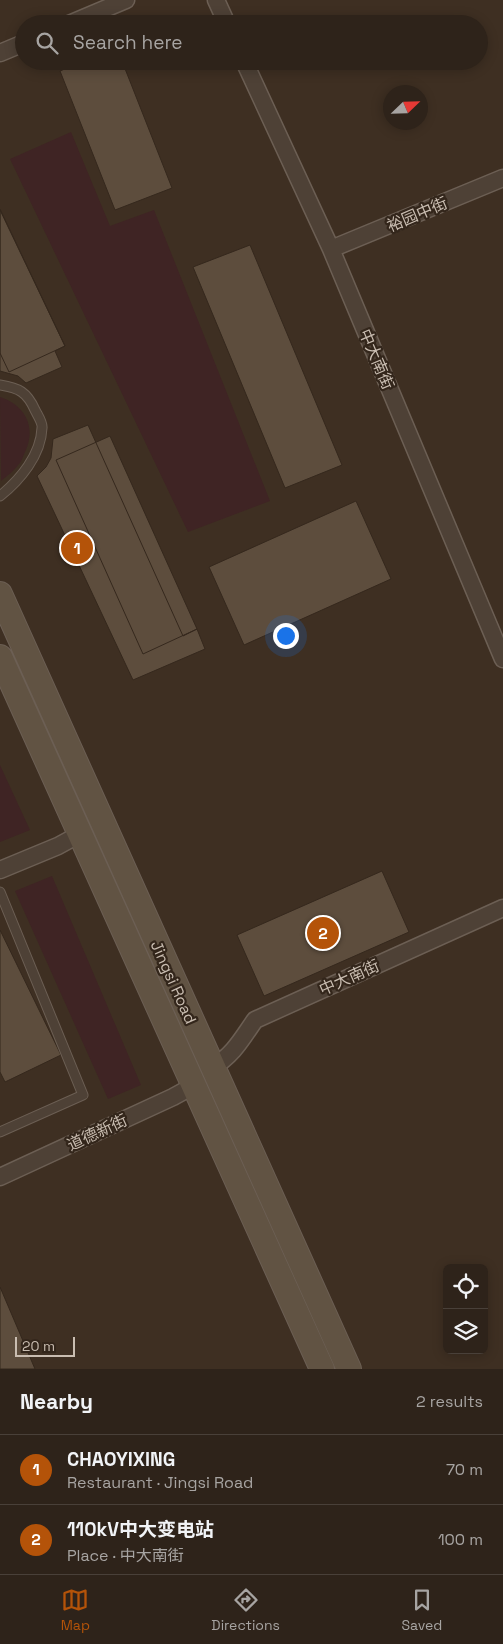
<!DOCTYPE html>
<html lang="en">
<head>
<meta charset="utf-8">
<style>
	:root { --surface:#2e231a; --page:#3a2f27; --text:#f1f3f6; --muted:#a7a4a2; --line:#494039; --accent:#b45309 }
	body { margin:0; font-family:"Space Grotesk","Noto Sans SC",sans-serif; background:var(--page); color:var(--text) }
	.controls { position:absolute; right:15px; bottom:15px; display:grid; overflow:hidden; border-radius:8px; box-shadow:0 2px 12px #0003 }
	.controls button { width:45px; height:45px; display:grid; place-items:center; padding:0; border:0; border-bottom:1px solid var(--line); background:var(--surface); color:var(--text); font:25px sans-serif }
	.compass { position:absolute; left:383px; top:85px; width:45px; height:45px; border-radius:50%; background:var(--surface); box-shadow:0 2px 12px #0003; rotate:67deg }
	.scale { position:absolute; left:15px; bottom:12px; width:60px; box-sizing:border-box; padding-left:5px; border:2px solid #c9bdb1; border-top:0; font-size:14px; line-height:18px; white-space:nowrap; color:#c9bdb1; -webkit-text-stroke:4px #33261b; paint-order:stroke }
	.you { position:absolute; left:285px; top:635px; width:18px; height:18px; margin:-12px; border:4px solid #fff; border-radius:50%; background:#1a73e8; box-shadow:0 0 0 8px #1a73e833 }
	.badge { display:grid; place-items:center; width:32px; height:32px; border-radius:50%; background:var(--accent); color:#fff; font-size:16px; font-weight:700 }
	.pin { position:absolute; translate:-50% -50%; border:2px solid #fff; box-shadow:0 1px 5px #0006 }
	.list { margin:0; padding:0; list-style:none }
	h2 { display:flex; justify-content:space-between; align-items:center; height:65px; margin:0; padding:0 20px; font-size:21px }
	h2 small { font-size:16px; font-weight:400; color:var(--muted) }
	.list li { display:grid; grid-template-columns:32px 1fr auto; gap:15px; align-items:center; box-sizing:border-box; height:70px; padding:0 20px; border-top:1px solid var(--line) }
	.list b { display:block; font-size:19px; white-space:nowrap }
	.list p { margin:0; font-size:16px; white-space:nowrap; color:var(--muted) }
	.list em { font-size:16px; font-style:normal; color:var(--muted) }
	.icon { flex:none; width:28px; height:28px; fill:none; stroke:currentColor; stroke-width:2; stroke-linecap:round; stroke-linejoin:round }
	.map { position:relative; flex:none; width:503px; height:1369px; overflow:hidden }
	.search { position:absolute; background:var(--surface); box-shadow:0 2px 12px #0003; left:15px; right:15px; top:15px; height:55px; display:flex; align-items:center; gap:12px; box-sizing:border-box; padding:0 18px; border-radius:28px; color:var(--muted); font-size:19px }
	.sheet { height:205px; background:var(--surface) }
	nav { display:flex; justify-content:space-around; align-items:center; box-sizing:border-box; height:70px; border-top:1px solid var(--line); background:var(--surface); font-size:14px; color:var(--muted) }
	nav a { display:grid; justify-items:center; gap:2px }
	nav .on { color:var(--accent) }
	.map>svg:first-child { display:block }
	.green { fill:#3f2424 }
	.building { fill:#5d4d3d; stroke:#35281d }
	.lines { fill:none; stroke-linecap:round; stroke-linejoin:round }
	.service-casing { stroke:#6c5f54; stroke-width:11 }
	.minor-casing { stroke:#6c5f54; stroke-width:19 }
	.secondary-casing { stroke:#6c5f54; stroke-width:26 }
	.service { stroke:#4e4136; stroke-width:9 }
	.minor { stroke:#4e4136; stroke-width:16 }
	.secondary { stroke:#615343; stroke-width:24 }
	.labels { text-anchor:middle; stroke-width:4.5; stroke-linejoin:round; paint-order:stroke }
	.street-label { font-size:16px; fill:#c9bdb1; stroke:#33261b }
</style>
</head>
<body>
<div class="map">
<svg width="503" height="1369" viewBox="0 0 503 1369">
	<rect width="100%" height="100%" fill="#3e2f22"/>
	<path class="green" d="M71,132L110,226L154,210L270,501L188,532L10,159Z
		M0,397C25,405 37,427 25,452C23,456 22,462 18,465C14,471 7,476 1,481Z
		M0,765L30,830L0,842Z
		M52,876L141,1085L108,1099L15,891Z"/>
	<path class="building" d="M84,61H122L172,188L115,210L60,71Z
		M0,209L65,346L55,351L62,367L26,383L18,376L0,371Z
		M0,210L65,346L9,372L0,353Z
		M250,245L342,465L285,488L193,267Z
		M88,425L183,636L197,629L205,649L133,680L37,476L46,467L51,458L53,439Z
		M110,436L197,629L143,654L56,460Z
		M356,501L391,579L244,645L209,567Z
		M382,871L409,932L264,996L237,935Z
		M0,930L61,1055L5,1082L0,1072Z
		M0,1287L35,1369H0Z"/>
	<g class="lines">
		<defs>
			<path id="service" d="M0,385C19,388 27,392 35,410C38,416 43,423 42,428C41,455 20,480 0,496
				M0,892L83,1095L0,1132"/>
			<path id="minor" d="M216,0L227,24
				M69,24L126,0
				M0,53L24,43
				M244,61L331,249L503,659
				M331,249L503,178
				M0,870L58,846L80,834
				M212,1068C234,1054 241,1040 255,1020L503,908
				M0,1177L173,1097L193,1086"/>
			<path id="secondary" d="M0,594L349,1369
				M0,657L322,1369"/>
		</defs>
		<use href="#service" class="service-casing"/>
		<use href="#minor" class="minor-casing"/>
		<use href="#secondary" class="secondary-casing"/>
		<use href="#service" class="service"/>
		<use href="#minor" class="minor"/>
		<use href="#secondary" class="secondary"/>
	</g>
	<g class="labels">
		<g class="street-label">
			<text transform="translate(417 214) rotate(-23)" y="6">裕园中街</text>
			<text transform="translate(377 359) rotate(67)" y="6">中大南街</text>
			<text transform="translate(349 977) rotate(-24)" y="6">中大南街</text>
			<text transform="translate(174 982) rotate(66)" y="6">Jingsi Road</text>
			<text transform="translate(97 1132) rotate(-25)" y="6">道德新街</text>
		</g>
	</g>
</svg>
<div class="controls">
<button><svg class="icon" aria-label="locate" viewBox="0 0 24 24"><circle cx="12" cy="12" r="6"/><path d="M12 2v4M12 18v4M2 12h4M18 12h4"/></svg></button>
<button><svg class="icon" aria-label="layers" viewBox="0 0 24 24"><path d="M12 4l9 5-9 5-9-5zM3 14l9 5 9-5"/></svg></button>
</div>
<svg class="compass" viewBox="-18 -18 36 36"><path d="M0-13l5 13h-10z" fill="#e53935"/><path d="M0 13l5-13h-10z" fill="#a7a4a2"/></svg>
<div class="scale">20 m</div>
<div class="you"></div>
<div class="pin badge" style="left:77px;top:548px">1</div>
<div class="pin badge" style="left:323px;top:933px">2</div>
<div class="search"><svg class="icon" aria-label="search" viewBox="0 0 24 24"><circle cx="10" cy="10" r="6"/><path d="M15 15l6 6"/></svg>Search here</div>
</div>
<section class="sheet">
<h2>Nearby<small>2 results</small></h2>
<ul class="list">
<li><span class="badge">1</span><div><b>CHAOYIXING</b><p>Restaurant · Jingsi Road</p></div><em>70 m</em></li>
<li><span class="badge">2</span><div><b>110kV中大变电站</b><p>Place · 中大南街</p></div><em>100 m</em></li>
</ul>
</section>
<nav>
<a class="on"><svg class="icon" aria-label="map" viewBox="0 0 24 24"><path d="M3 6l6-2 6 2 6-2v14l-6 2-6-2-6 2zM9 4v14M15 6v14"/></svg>Map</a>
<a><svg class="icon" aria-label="directions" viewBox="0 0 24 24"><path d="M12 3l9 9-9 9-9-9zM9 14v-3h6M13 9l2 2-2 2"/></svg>Directions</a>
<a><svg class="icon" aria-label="saved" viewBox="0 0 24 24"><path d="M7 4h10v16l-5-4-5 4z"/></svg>Saved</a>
</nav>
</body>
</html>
